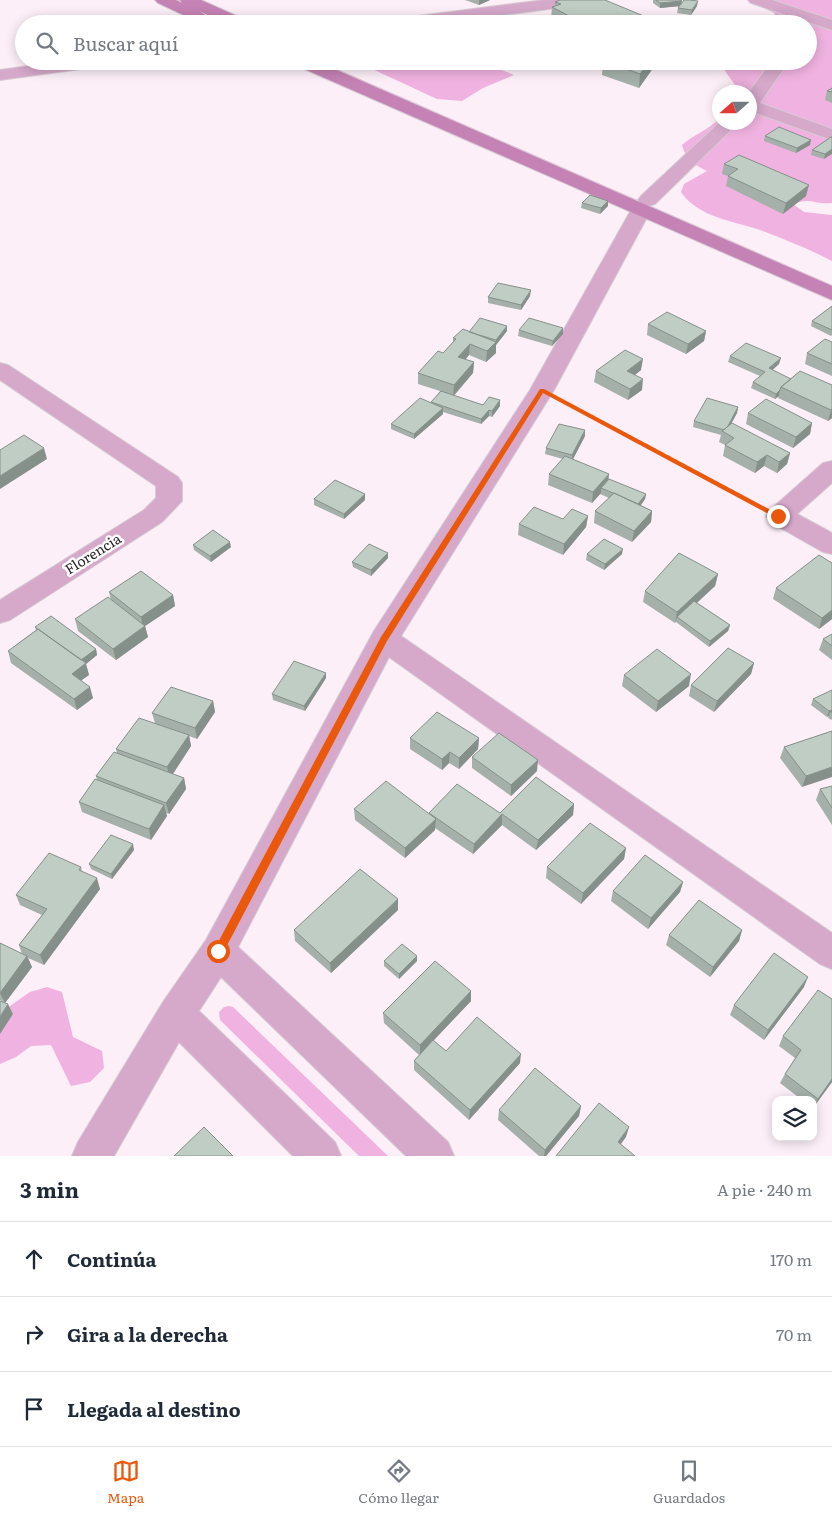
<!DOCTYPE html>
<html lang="es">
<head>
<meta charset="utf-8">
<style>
	:root { --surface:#fff; --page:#f6f6f7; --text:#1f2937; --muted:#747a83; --line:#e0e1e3; --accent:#ea580c }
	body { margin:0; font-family:Literata,serif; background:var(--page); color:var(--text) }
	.controls { position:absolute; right:15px; bottom:15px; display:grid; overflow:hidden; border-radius:10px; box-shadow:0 2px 12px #0003 }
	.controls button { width:45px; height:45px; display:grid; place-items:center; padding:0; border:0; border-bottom:1px solid var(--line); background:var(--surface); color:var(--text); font:25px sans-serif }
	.compass { position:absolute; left:712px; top:85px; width:45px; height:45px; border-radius:50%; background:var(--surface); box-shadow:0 2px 12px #0003; rotate:249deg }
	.stop { position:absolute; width:15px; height:15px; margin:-11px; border:4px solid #ea580c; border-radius:50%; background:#fff }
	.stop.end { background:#ea580c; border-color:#fff; box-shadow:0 1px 5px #0008 }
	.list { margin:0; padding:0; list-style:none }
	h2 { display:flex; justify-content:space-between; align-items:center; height:65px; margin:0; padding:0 20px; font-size:21px }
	h2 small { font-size:16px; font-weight:400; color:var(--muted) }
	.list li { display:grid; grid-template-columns:32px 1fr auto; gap:15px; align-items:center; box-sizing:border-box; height:75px; padding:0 20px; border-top:1px solid var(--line) }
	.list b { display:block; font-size:19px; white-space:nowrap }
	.list em { font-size:16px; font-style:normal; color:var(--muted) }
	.icon { flex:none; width:28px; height:28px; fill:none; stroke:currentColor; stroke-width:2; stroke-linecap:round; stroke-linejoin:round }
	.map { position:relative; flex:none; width:832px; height:1156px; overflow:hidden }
	.search { position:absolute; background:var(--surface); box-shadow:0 2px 12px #0003; left:15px; right:15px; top:15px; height:55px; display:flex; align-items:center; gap:12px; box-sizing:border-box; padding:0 18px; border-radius:28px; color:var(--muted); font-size:19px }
	.sheet { height:290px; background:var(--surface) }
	nav { display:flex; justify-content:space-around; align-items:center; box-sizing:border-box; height:70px; border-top:1px solid var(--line); background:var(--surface); font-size:14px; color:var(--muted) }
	nav a { display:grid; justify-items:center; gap:2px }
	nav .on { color:var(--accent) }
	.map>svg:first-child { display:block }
	.green { fill:#f0b2e0 }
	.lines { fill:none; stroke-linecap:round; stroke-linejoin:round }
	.minor-casing { stroke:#d6cbd3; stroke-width:2 }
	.tertiary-casing { stroke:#d6cbd3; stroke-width:2 }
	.secondary-casing { stroke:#d6cbd3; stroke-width:2 }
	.path-far1 { stroke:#b7adb4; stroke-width:2.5; stroke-dasharray:3 3; stroke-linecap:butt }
	.path { stroke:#b7adb4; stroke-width:3; stroke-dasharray:4 4; stroke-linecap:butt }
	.minor { fill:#d6a8ca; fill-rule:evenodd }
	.tertiary { fill:#d6a8ca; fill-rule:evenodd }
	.secondary { fill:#c582b5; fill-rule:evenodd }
	.wall { fill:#a4b0a9 }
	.shaded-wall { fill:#86908a }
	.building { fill:#bfcdc5; stroke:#86908a }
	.route { fill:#ea580c }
	.labels { text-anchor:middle; stroke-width:5; stroke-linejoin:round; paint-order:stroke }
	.street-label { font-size:14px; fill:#2a2529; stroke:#fff }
</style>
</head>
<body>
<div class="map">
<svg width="832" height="1156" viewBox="0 0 832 1156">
	<rect width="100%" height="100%" fill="#fceff8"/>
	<path class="green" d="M748,0H832V203C815,205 810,197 793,204L804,212L832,215V261C809,249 784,239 760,230C733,221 698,217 681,192L684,184L707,171C693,164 686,160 682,145C693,135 708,130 719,119L720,122H750V92H731L735,85L725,71V64L727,61H808V24H762L776,20L774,13Z
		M311,61H319L832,285V289Z
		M355,61C407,61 467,53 514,75L483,88L462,101L437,99Z
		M47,987L62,992L73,1037L102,1051L104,1068L90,1082L71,1086L51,1045L31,1046L16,1057L0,1064V1013L30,992Z
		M229,1006L233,1007L388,1156H359L220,1020L219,1012L224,1007Z"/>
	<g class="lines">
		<defs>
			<path id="minor" d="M544,0H588L585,3L580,5L434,24H387L389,21L395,19Z
				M748,0H772L832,20V30L751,3Z
				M772,61H789L760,103L832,129V140L750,111L749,92Z
				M720,122H739L655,204L648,206L651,210L554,390L401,636L832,933V969L820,964L389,657L238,947L448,1142L454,1156H406L221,977L199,1011L335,1142L341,1156H293L179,1042L114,1156H72L78,1142L163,1002L206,940L374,631L530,390L631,210L634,206L641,204L638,200L641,196Z
				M0,363L8,365L178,477L182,483V501L162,522L10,620L0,623V600L144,510L156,498V486L0,380Z
				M832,461V483L797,514L832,533V554L823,552L770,522L766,516L770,510L823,463Z"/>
			<path id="tertiary" d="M64,61H111L109,65L103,66L0,80V70Z"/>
			<path id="secondary" d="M155,0H176L182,3L180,0H201L248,21L250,24H228L199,11L210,18L208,21H196L158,3Z
				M293,61H316L832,286V300L295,65Z"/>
		</defs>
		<use href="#minor" class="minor-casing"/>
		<use href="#tertiary" class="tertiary-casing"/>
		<use href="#secondary" class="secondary-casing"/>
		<path class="path-far1" d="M565,402L648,446"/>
		<path class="path" d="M646,445L756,504"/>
		<use href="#minor" class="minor"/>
		<use href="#tertiary" class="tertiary"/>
		<use href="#secondary" class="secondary"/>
	</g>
	<path class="wall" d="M465,0H490L479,5Z
		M653,0H680L682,1L681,3L697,6L691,15L677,13L678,8L679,6L660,8L653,3Z
		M555,2L663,24H518L519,22L551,18L552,7L555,6Z
		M603,61H658L639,88L602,75Z
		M832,88V103L825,100L827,91Z
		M765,136L810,145L796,153L764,141Z
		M831,137L824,159L811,155L812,150Z
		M724,164L806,196L783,214L726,186L728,176L722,174Z
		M582,203L608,206L600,214L581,208Z
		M530,296L521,310L488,303V297Z
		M832,306V335L831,336L811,326L812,321Z
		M648,324L706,331L704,341L686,354L647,335Z
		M519,330L563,334L552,346L518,336Z
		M507,331L496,345V353L486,362L469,355L465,360L474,362L473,373L454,396L483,405L500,406L492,417L489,416L481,424L443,412V414L414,439L391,429V424L431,403L440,391L418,384V373L443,353L453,342V338L469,332Z
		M832,342V376L805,364L807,353Z
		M730,356L779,364L772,370L791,379L832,385V418L828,421L778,398L779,396L775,399L751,388L753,382L760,376L728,362Z
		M641,370L635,375L642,390L628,400L594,382L596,371Z
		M738,407L737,413L731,424L790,453L787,464L777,473L764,466L755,473L723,456L725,445L719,442L721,435L693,427L694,421Z
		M748,413L812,423L810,434L793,448L746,424Z
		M585,436L573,459L608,480L646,494L645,499L641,505L652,511L651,522L632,542L594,523L595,511L609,498L600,494L601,493L592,503L548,485L549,474L563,459L545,454L546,448Z
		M365,494V500L344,519L314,505V499Z
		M588,516L586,527L563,555L518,535L519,524Z
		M193,545L231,547L211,562L194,550Z
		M388,553V558L371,576L353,567L352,562Z
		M587,554H622L604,570L586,560Z
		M832,563V619L819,629L773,599L776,588Z
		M718,574L715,586L697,603L730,625L728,631L709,647L676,622L675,623L643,602L645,591Z
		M109,592L173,595L175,606L145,626L148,637L116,660L78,631L75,619L111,600Z
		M35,627L96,649L97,655L86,664L89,675L81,680L93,698L77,710L11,663L8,651L36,630Z
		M832,634V660L819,650L823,639Z
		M754,663L751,674L714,712L689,696L691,685Z
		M624,675L689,686L656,712L622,686Z
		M326,678L305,711L273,700L272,694Z
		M832,690V720L828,718L829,716L827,717L811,705L813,699Z
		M213,701L215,712L197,739L189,736L191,746L173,774L184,778L186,789L169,814L166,813L167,816L151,840L82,812L79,802L97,780L96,776L117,753L116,749L155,723L152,713Z
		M832,731L802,787L780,758L784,747Z
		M410,738H479L478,749L459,769L449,763L442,770L410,749Z
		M472,757L537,771L511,796L472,768Z
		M832,786V825L816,800L820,789Z
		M574,804L573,815L536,850L502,825L473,854L435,828V830L405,858L355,820L354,809L429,814V813H500Z
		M626,848L624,859L581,904L546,878L547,867Z
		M134,850L112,879L91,869L89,864Z
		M81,867L82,872L100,889L44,965L28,958L32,967L5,1003L0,1000V943L22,954L19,945L42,915L20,905L16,895Z
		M683,882L680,892L648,929L611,901L613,891Z
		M398,910L331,973L295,941L294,930Z
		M742,930L739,941L710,977L666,945L669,935Z
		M384,961H417L399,979L384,966Z
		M804,987L764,1040L730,1015L734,1005Z
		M471,991V1001L433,1040L446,1051L520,1063L469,1120L414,1070V1061L419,1055L384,1023L383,1013Z
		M832,999V1082L813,1108V1100H802L780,1083L785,1074L795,1058L779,1046L783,1036Z
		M581,1106L579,1116L546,1156H539L498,1120L499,1110Z"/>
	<path class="shaded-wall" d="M479,0H490L479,5Z
		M682,1L681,6L660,8V3Z
		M698,1L697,6L691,15L692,10Z
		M650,61H658L639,88L640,74Z
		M811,140L810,145L796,153L797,148Z
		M832,149V154L824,159L825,154Z
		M809,185L806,196L783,214L786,203Z
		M608,201V206L600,214L601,208Z
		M531,290L530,296L521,310V305Z
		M507,326V331L496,345V353L486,362L487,351L496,342V340Z
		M563,328V334L552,346L553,341Z
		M706,331L704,341L686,354L688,344Z
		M470,344L469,355L458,368V357Z
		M781,358L779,364L768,374L769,368Z
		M643,359L641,370L626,382L627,371Z
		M474,362L473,373L453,396L454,385Z
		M643,379L642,390L628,400L630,389Z
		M780,390L779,396L775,399L776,394Z
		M500,400V406L492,417V411Z
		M738,407L737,413L726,433V430Z
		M443,408V414L414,439V434Z
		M832,409V418L828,421L831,410Z
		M489,410V416L481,424V419Z
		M812,423L810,434L793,448L796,437Z
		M585,430V436L572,461V455Z
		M44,448L47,459L0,489V476Z
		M790,453L787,464L777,473L779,462Z
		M767,455L764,466L755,473L757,462Z
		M609,474L608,485L601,488V493L592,503L593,492Z
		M365,494V500L344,519V514Z
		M646,494L645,499L638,509V504Z
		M652,511L651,522L632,542L634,531Z
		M588,516L586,527L563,555L564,544Z
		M230,542L231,547L211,562L210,556Z
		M623,549L622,554L604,570L605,564Z
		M388,553V558L371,576V570Z
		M718,574L715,586L679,619L677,617L675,623L677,612Z
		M173,595L175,606L145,626L148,637L116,660L113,649L143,627L141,617Z
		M832,610V619L819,629L822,618Z
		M730,625L728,631L709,647L710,641Z
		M96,649L97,655L86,664L89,675L75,685L72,674L80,661Z
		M754,663L751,674L714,712L717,701Z
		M326,673V678L305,711L304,706Z
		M691,674L689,686L656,712L658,701Z
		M90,687L93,698L77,710L74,699Z
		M213,701L215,712L197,739L195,728Z
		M832,710V713L830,712L829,716L827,717L829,711Z
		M189,735L191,746L170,778L167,767Z
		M479,738L478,749L459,769V758Z
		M450,752L449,763L442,770V759Z
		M538,760L537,771L511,796V785Z
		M832,767V777L802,787L806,776Z
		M184,778L186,789L169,814L166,803Z
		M574,804L573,815L536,850L538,840Z
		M164,805L167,816L151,840L149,829Z
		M502,814V825L473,854L474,844Z
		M436,819L435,830L405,858V848Z
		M133,844L134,850L112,879L111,874Z
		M626,848L624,859L581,904L583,893Z
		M97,878L100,889L44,965L40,955Z
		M683,882L680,892L648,929L651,918Z
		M398,899V910L331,973L330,963Z
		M742,930L739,941L710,977L713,967Z
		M27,956L32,967L5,1003L0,993Z
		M417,956V961L399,979V974Z
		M808,977L804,987L764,1040L768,1030Z
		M471,991V1001L420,1055V1045Z
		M8,1004L13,1014L0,1034V1017Z
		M521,1054L520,1063L469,1120L470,1110Z
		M832,1079V1082L813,1108L818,1099Z
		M581,1106L579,1116L546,1156H544L545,1150Z
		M629,1127L626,1137L616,1151L618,1142Z"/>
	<path class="building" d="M560,0H605L663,24H608L599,20L602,24H520L519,22L569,16L552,7L561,4L555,2Z
		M656,0H680L682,1L660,3Z
		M684,0H689L698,1L692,10L678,8Z
		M603,61H650L640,74Z
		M832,88V92L827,91Z
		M779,127L811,140L797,148L765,136Z
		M831,137H832V149L825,154L812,150Z
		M739,155L809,185L786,203L728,176L738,169L724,164Z
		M590,195L608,201L601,208L582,203Z
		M498,283L531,290L521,305L488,297Z
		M832,306V330L812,321Z
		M667,312L706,331L688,344L648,324Z
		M480,318L507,326L496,340L469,332Z
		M529,318L563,328L553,341L519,330Z
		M463,329L496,342L487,351L470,344L458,357L474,362L454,385L418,373L438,351L443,353L456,339L453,338Z
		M825,339L832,342V364L807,353Z
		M746,343L781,358L769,368L791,379L781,387L780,390L776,394L753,382L765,372L730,356Z
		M625,350L643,359L627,371L643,379L630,389L596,371Z
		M800,371L832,385V409L831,410L781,387Z
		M441,391L483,405L489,397L500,400L492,411L489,410L481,419L431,402Z
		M420,398L443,408L414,434L391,424Z
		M707,398L738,407L728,426L724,430L694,421Z
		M766,399L812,423L796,437L748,413Z
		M732,423L790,453L779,462L767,455L757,462L725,445L734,438L722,431Z
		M559,424L585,430L572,455L546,448Z
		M24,435L44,448L0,476V450Z
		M565,456L609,474L593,492L549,474Z
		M609,479L646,494L638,504L614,493H613L601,488Z
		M335,480L365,494L344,514L314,499Z
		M614,493L652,511L634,531L595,511Z
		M534,507L563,519L572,509L588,516L564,544L519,524Z
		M213,530L230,542L210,556L193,545Z
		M604,539L623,549L605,564L587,554Z
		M369,544L388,553L371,570L352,562Z
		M679,553L718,574L677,612L645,591Z
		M819,555L832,563V610L822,618L776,588Z
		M141,571L173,595L141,617L109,592Z
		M108,597L145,626L113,649L75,619Z
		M694,601L730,625L710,641L677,617Z
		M51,616L96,649L81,660L35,627Z
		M38,629L86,663L72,674L90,687L74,699L8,651Z
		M832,634V646L823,639Z
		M728,648L754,663L717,701L691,685Z
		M657,649L691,674L658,701L624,675Z
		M294,661L326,673L304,706L272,694Z
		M171,687L213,701L195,728L152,713Z
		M832,690V710L829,711L813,699Z
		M437,712L479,738L459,758L450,752L442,759L410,738Z
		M139,718L189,735L167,767L116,749Z
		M832,731V767L806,776L784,747Z
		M499,733L538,760L511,785L472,757Z
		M114,752L184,778L166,803L96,776Z
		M536,777L574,804L538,840L502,814L474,844L429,813L457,784L500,813Z
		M95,779L164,805L149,829L79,802Z
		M386,781L436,819L405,848L354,809Z
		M832,786V808L820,789Z
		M590,823L626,848L583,893L547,867Z
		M111,835L133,844L111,874L89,864Z
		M49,853L81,867L79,870L97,878L40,955L19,945L47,909L16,895Z
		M645,855L683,882L651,918L613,891Z
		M360,869L398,899L330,963L294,930Z
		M699,900L742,930L713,967L669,935Z
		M0,943L27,956L0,993Z
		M402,944L417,956L399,974L384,961Z
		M774,953L808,977L768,1030L734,1005Z
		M435,961L471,991L420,1045L383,1013Z
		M818,990L832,999V1079L818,1099L785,1074L801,1050L783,1036Z
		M0,1001L8,1004L0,1017Z
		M477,1017L521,1054L470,1110L414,1061L433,1040L446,1051Z
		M535,1068L581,1106L545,1150L499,1110Z
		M599,1103L629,1127L618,1142L635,1156H556Z
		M204,1127L233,1156H174Z"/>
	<path class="route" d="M540,389H544L782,516L776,518L543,393L387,641L222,955H215L213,951L215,948L381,637Z"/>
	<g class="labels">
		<g class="street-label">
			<text transform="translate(93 554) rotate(-32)" y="5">Florencia</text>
		</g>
	</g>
</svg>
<div class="controls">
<button><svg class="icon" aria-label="layers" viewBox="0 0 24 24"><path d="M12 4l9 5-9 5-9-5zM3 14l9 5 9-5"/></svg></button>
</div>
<svg class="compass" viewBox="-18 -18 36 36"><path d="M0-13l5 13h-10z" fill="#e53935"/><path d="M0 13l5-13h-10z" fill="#747a83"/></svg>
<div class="stop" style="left:218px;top:951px"></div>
<div class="stop end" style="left:778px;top:516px"></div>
<div class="search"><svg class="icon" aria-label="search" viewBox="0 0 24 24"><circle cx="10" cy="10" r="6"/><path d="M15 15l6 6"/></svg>Buscar aquí</div>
</div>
<section class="sheet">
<h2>3 min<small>A pie · 240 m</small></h2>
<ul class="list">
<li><svg class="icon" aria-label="ahead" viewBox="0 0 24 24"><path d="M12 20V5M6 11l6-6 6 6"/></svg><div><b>Continúa</b></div><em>170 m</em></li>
<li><svg class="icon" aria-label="right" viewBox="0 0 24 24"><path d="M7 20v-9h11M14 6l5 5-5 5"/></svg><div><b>Gira a la derecha</b></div><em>70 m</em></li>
<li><svg class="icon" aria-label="arrive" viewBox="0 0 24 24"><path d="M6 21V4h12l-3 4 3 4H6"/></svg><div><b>Llegada al destino</b></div></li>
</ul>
</section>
<nav>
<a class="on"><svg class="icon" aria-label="map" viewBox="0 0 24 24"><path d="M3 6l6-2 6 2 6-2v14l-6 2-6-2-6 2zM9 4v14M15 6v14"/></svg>Mapa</a>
<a><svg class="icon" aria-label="directions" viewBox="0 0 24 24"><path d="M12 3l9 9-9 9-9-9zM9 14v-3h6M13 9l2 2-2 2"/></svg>Cómo llegar</a>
<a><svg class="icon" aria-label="saved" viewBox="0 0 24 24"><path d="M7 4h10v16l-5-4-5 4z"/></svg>Guardados</a>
</nav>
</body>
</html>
